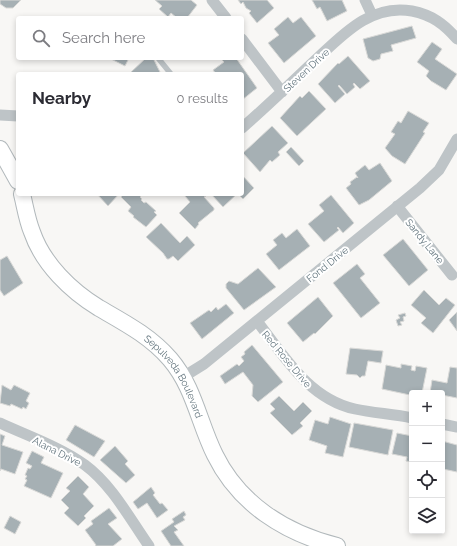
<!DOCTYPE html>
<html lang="en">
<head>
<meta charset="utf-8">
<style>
	:root { --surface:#fff; --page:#f2f2f3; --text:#2b2b33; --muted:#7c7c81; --line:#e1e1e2 }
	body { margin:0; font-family:Raleway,sans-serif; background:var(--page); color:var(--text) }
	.controls { position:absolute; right:12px; bottom:12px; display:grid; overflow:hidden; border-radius:4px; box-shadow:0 2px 6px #0003 }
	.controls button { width:36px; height:36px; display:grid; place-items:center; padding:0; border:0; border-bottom:1px solid var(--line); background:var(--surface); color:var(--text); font:20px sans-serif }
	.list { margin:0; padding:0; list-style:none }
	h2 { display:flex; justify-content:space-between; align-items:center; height:52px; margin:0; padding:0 16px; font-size:17px }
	h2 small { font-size:13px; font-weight:400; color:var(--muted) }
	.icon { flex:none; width:22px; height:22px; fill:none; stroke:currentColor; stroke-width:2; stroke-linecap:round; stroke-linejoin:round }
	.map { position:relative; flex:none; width:457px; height:546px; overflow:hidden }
	.search { position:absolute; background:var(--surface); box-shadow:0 2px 6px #0003; left:16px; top:16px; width:228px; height:44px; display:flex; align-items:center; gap:10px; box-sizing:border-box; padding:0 14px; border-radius:4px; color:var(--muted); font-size:15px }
	.panel { position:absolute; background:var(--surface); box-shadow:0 2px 6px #0003; left:16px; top:72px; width:228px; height:124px; border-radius:4px }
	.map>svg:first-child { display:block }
	.building { fill:#a6b0b4; stroke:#d9d9d7 }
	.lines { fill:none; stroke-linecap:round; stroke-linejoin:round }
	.secondary-casing { stroke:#b1b8bb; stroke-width:18 }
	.lane { stroke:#bec4c7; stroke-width:5.5 }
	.street { stroke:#bec4c7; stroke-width:11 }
	.secondary { stroke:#fff; stroke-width:16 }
	.labels { text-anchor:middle; stroke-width:4; stroke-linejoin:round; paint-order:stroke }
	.street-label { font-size:10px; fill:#64767f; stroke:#fff }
</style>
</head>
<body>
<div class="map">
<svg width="457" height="546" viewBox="0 0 457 546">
	<rect width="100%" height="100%" fill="#f8f7f5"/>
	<path class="building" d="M0,0H21L13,8H6L0,4Z
		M155,0H191L197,5L187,18H177L171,13L168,17L159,9L162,6Z
		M238,0H267L274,8L257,23L249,13L251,11L246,8L243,2L241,4Z
		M312,0H342L347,11L327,21L320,7L317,9Z
		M288,17L293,23L301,17L316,36L284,63L268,43L279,35L274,29Z
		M412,26L416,38L391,45L393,51L381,54L380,59L373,61L368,58L363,39Z
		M432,42L442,49L435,59L457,74L446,90L431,81L426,76L429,71L417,62Z
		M348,56L370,81L360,89L354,83L353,84L355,87L347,94L339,85L338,86L345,94L335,103L318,84L338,63L339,64Z
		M109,58H129L125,66Z
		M146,58H153L161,74H132L131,72Z
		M225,58H236L257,88L242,100V74H216L213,70L224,62L222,60Z
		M309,91L326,109L297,136L280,118L300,96L302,98Z
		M408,111L429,123L423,132L425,133L405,164L392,156L385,148L395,134L391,132L398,121L401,123Z
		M272,126L288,143L278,152L280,155L272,162L270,160L260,172L243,153Z
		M291,147L304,161L299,166L286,152Z
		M380,163L392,181L369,200L359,205L346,188L351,184L350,182L357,177L358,178L355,173L365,165L369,170Z
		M242,175L254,188L243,199L238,194H242Z
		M97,194H119L108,206Z
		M124,194H143L140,197L142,199L141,200L144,203L146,202L156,211L154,212L157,215L146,227L133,217L134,216L128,211L131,207L121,197Z
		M187,194H203L206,196L204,197L214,208V210L198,223L199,224L195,229L179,213L190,202L185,196Z
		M211,194H237L223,207Z
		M331,195L354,223L343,233L338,227L337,228L339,230L324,242L308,224L324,211L319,205Z
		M161,223L180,243L187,236L195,245L178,261L173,256L169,259H167L163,253L146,237Z
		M297,229L310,246L279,270L266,254L277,245L273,240L282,233L286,238Z
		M403,239L428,270L409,286L383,255Z
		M7,256L23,283L4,296L0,290V260Z
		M357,264L365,274L360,278L380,303L361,318L333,283Z
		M258,268L276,287L244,310L226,288V284L229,281L238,284Z
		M424,290L439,305L446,298L455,305L433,333L421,323L426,318L411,305Z
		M318,297L333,316L315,334L314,333L303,342L287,323Z
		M226,304L234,313L202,339L190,323L209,310L211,312L216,307L218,310Z
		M457,312V331L449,320Z
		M405,313L406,316L403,317L404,321L400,322L402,325L398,326L396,320L400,318L398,315Z
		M252,345L283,382L258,402L252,396L253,385L243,372L225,384L220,376L237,364L239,366L244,361L241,357L245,354L244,352Z
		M350,348L383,351L381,363L368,361L365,376H362L360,378L357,375L346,374Z
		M401,364L412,366L411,370L415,371L416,366L427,368L422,393H412L410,395L382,389L386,365L401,368Z
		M450,367L457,368V398L442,395V393H430L432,380L447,383Z
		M2,385L11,390L14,385L30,393L26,401L29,403L26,409L23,407L22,409L11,404L10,406L0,403Z
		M279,396L294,411L303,402L312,411L300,423L303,426L292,435L270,413L275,409L270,404Z
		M330,417L351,424L343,457L325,453L327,446L309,440L315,420L328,424Z
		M354,423L393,430L388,455L349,447Z
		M75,425L105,441L94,457L66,440Z
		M397,433L412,436V462L406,461L407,457L392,454Z
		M0,434L5,436L2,445L23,452L15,474L1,469L0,471Z
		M442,441L457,445V472L443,469L442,471Z
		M115,446L128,461L125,464L135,475L126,483L100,460Z
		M32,451L44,457L41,463L63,473L51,498L24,486L27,480L25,479L27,476L25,475L28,468L30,469L32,466L26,463Z
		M78,476L89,487L83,494L94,506L84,516L86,518L78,526L64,513L69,508L61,500L70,491L66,488Z
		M151,487L155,493L153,495L160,504L162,503L168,510L157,518L147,503L138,509L133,502Z
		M109,508L117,518L108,524L122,539L113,546H95L96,545L85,530L93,524L91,521Z
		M184,511L186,515L183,517L185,520L174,526L178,530L174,532L184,546H171L161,531L174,522L172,519Z
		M10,516L21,522L15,534L4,528Z"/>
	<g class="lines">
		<defs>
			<g id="secondary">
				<path d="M0,149L18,181"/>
				<path id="s1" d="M22,194C25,206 27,220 32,232C43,264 71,291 99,308C125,323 150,336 170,359C194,387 199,423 215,455C239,504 285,533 337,546"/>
			</g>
		</defs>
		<use href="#secondary" class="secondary-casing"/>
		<path class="lane" d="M158,58L171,74"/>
		<path class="street" d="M212,0L226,18
			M365,0L372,15
			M242,39L282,92
			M0,115L18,116
			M242,128C265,108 287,87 309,66C339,39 368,3 412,11C432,15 444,24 457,39
			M397,206L452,275
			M257,321C284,356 309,399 355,409C373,413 393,414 412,418
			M183,377L204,364L420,188L439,170L457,139
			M0,423C28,436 60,447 85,465C112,485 130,519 149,546
			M442,424L457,427"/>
		<use href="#secondary" class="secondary"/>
	</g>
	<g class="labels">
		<g class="street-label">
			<text transform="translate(306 70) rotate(-43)" y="4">Steven Drive</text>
			<text transform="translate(425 241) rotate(51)" y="4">Sandy Lane</text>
			<text transform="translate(327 264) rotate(-39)" y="4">Fond Drive</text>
			<text transform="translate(287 359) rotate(50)" y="4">Red Rose Drive</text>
			<text dy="4" stroke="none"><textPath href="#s1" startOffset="247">Sepulveda Boulevard</textPath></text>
			<text transform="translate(57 451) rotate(27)" y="4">Alana Drive</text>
		</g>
	</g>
</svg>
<div class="controls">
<button>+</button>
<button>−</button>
<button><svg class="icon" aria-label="locate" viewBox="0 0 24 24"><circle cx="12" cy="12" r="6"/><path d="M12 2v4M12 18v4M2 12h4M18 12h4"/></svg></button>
<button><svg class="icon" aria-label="layers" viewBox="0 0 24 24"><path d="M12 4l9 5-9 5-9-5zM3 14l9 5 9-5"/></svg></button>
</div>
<div class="search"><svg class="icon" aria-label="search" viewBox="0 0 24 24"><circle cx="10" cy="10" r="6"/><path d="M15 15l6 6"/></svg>Search here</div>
<section class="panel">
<h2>Nearby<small>0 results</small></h2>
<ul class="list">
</ul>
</section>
</div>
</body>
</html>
